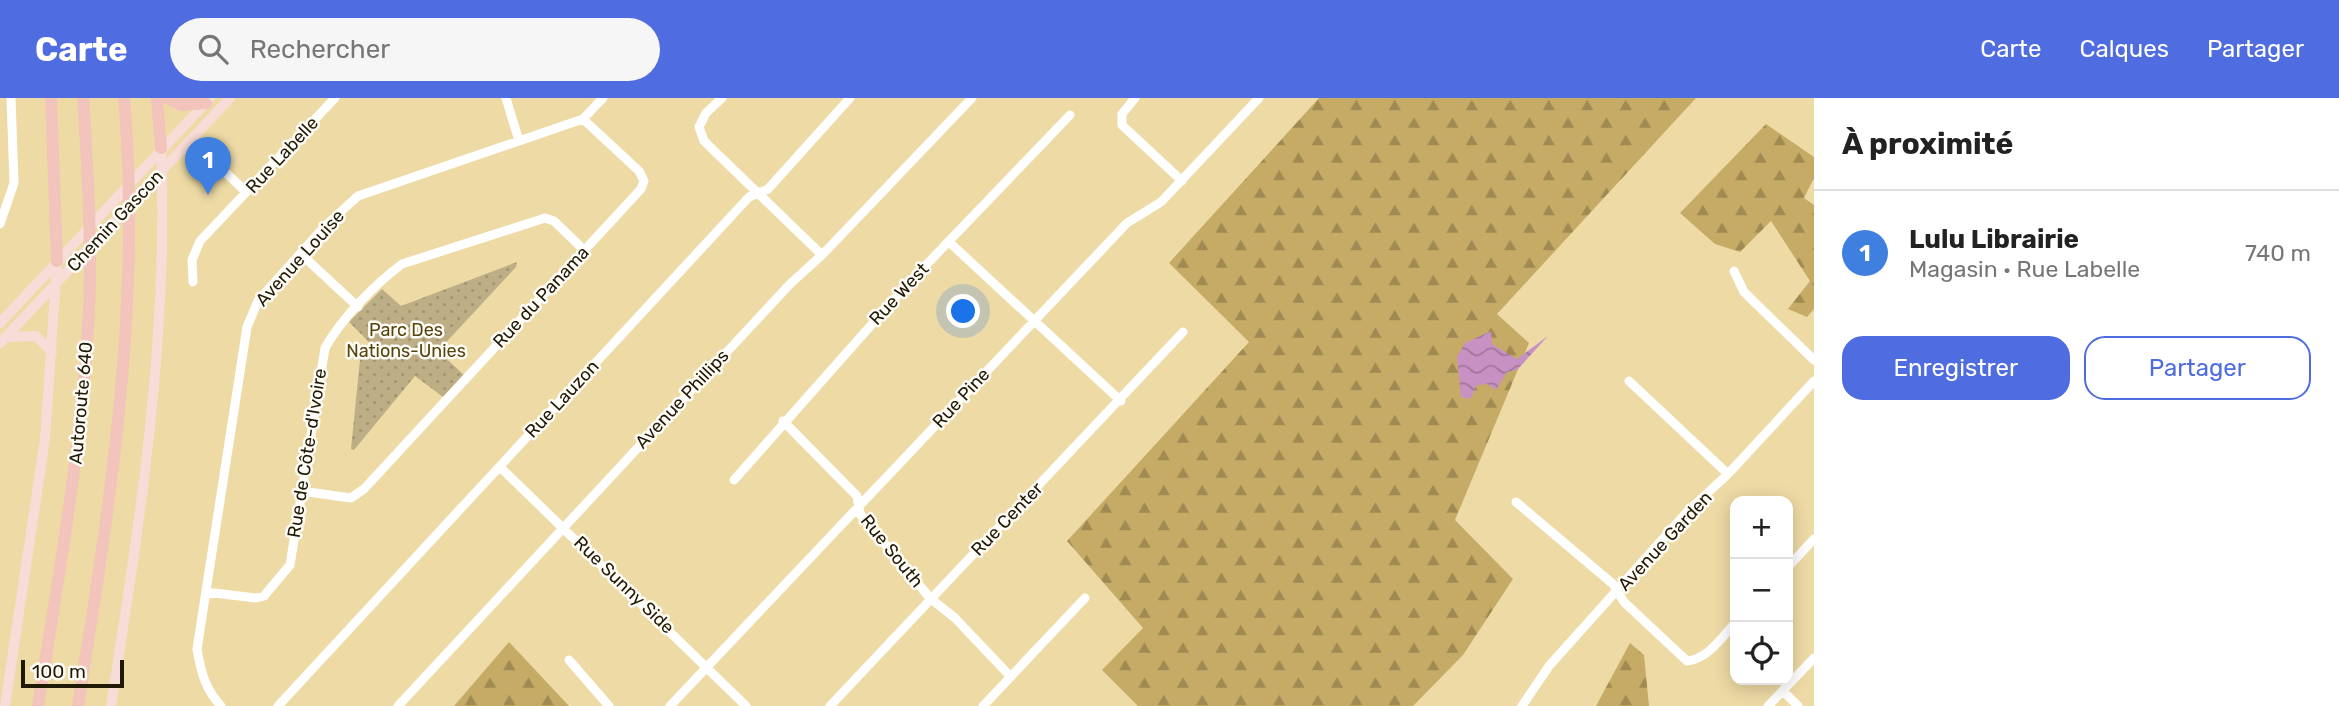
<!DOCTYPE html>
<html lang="fr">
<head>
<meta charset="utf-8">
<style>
	:root { --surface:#fff; --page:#f6f6f6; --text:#222; --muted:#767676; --line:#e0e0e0; --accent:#4f6ce1 }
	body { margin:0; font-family:Rubik,sans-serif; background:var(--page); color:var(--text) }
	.controls { position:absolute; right:21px; bottom:21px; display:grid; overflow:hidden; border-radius:14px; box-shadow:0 4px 18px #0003 }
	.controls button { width:63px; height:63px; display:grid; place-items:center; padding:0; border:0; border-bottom:2px solid var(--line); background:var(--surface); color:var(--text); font:35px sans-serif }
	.scale { position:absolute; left:21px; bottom:18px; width:103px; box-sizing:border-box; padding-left:7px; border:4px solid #201905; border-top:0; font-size:19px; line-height:24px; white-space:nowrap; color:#201905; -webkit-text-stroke:5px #fefcf7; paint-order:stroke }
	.you { position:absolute; left:964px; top:214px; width:24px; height:24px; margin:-18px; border:5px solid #fff; border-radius:50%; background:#1a73e8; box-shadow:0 0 0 10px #1a73e833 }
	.badge { display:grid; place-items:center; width:46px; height:46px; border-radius:50%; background:var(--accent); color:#fff; font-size:23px; font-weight:700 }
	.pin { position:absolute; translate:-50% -58px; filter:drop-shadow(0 2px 4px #0008) }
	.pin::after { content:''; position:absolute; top:37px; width:24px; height:21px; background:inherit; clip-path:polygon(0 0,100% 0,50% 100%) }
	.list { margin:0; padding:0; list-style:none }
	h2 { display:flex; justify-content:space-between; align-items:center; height:91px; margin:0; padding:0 28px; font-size:30px }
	h2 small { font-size:23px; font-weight:400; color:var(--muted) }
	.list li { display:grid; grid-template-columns:46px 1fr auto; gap:21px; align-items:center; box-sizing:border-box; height:126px; padding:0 28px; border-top:2px solid var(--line) }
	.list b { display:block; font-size:26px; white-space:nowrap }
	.list p { margin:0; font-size:23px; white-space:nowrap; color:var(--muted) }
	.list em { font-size:23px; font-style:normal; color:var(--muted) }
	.actions { display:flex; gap:14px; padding:21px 28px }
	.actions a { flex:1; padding:16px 0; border:2px solid var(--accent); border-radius:21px; text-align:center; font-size:24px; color:var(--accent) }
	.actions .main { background:var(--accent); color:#fff }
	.icon { flex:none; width:38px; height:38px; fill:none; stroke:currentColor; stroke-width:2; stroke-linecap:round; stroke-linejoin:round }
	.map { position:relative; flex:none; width:1814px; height:608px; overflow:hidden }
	header { display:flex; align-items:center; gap:42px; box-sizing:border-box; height:98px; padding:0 35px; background:var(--accent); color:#fff }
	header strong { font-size:33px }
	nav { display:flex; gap:38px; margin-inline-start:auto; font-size:24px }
	.search { width:490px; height:63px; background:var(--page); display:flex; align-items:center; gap:18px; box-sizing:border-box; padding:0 24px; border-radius:38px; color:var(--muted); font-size:26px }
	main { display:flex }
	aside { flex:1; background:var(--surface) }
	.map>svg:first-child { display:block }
	.forest { fill:url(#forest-firs) }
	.park { fill:url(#park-dots) }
	.water { fill:url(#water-waves) }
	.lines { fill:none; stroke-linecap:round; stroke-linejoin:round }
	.minor { stroke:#fff; stroke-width:9 }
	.major { stroke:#f7dcd7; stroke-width:10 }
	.highway { stroke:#f2c4bc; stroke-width:12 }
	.labels { text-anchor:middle; stroke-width:5; stroke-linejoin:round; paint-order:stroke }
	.street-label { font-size:18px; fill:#201905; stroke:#fefcf7 }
	.park-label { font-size:18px; fill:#56440c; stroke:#fefcf7 }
</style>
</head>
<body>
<header>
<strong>Carte</strong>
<div class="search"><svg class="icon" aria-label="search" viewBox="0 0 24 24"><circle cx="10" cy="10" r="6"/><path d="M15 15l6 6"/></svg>Rechercher</div>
<nav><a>Carte</a><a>Calques</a><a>Partager</a></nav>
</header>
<main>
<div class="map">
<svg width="1814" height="608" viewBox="0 0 1814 608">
	<defs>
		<pattern id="forest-firs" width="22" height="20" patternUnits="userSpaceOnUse" patternTransform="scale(1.75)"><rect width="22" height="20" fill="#c5ab66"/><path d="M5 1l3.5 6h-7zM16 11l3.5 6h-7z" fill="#a08a52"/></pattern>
		<pattern id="park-dots" width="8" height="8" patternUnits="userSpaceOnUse" patternTransform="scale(1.75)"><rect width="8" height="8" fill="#bdae85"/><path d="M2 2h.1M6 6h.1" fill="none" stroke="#a29571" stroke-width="1.8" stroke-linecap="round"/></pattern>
		<pattern id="water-waves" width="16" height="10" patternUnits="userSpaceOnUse" patternTransform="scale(1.75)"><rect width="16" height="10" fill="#c891c3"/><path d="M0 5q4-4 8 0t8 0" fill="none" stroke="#a2769c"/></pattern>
	</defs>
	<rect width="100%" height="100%" fill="#eedaa5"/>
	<path class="forest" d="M1319,0H1696L1497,216L1529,245L1455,422L1513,481L1463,557L1413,608H1138L1102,572L1143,530L1067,443L1249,244L1169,165Z
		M1766,26L1814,59V80L1804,100L1814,107V211L1807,219L1788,211L1810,183L1771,123L1740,154L1715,146L1680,115Z
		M509,544L569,608H454Z
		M1630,545L1644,557L1649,608H1596Z"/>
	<path class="park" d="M517,164L516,169L438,253L464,277L443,299L415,278L354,352L351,351L360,262L372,247L349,224L382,191L401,208Z"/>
	<path class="water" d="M1491,233L1492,246L1517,261L1548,238L1517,272L1507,274L1496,292L1487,286L1477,287L1470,301L1461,299L1457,259L1465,245Z"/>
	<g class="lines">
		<path class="minor" d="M506,0L519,43
			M722,0L706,15L699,29L704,43L822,157
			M1135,0L1122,16V27L1182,83
			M191,41L246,94
			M0,126L14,85L11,0
			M949,144L1121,303
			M301,156L358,209
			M1734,173L1744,194L1814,262
			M193,184L192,162L200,143L335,0
			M1629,283L1728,376
			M783,323L857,398L860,416L930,500L955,520L1010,578
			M500,369L746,608
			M734,382L904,190L1070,17
			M301,393L351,400L364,391L641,91L644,83L639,73L583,21
			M1516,404L1613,486L1624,504L1687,563C1708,561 1721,540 1735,525
			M1788,469L1814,441
			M206,494L256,500L264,498L290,467L325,250C342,220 374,187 402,166L545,120L554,123L584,152
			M569,562L609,608
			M1783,593L1798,608
			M221,608C205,591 201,574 197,551L247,229L258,203L325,128L358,98L583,21L603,0
			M278,608L749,99L768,91L850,0
			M398,608L790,186L822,157L972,0
			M670,608L1127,125L1161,104L1259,0
			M830,608L1183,234
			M983,608L1085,500
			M1522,608L1549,568L1687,414L1728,376L1814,283
			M1768,608L1814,560"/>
		<path class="major" d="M0,225L210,0
			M6,239L36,238L52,254
			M0,245L230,0
			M5,608L45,341L57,163
			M111,608C140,422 169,239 161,50"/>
		<path class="highway" d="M51,0L57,163
			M157,0L161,50
			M167,0L181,7L206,5
			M38,608C59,477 82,346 89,213C92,142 88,70 83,0
			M78,608C110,407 142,204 124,0"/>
	</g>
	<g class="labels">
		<g class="street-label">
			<text transform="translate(282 57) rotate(-47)" y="6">Rue Labelle</text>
			<text transform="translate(115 123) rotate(-47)" y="6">Chemin Gascon</text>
			<text transform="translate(300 160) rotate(-48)" y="6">Avenue Louise</text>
			<text transform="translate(899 196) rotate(-47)" y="6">Rue West</text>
			<text transform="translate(541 199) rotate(-47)" y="6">Rue du Panama</text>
			<text transform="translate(961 300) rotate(-47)" y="6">Rue Pine</text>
			<text transform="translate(562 301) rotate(-47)" y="6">Rue Lauzon</text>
			<text transform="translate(682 301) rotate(-47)" y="6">Avenue Phillips</text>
			<text transform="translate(81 305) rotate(-85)" y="6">Autoroute 640</text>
			<text transform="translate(307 355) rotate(-81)" y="6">Rue de Côte-d'Ivoire</text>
			<text transform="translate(1007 421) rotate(-46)" y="6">Rue Center</text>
			<text transform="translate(1665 443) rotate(-47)" y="6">Avenue Garden</text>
			<text transform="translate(892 453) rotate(51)" y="6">Rue South</text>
			<text transform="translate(624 487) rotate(44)" y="6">Rue Sunny Side</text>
		</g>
		<g class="park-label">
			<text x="406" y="238">Parc Des<tspan x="406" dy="21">Nations-Unies</tspan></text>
		</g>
	</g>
</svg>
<div class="controls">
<button>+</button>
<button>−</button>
<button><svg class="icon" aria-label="locate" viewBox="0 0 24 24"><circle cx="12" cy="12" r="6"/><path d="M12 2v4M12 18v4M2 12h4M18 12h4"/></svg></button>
</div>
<div class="scale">100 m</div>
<div class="you"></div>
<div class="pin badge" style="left:208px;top:97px;background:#3f7fe0">1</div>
</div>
<aside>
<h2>À proximité<small></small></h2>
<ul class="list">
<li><span class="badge" style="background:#3f7fe0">1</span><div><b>Lulu Librairie</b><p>Magasin · Rue Labelle</p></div><em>740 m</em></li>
</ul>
<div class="actions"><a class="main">Enregistrer</a><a>Partager</a></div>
</aside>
</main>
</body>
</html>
